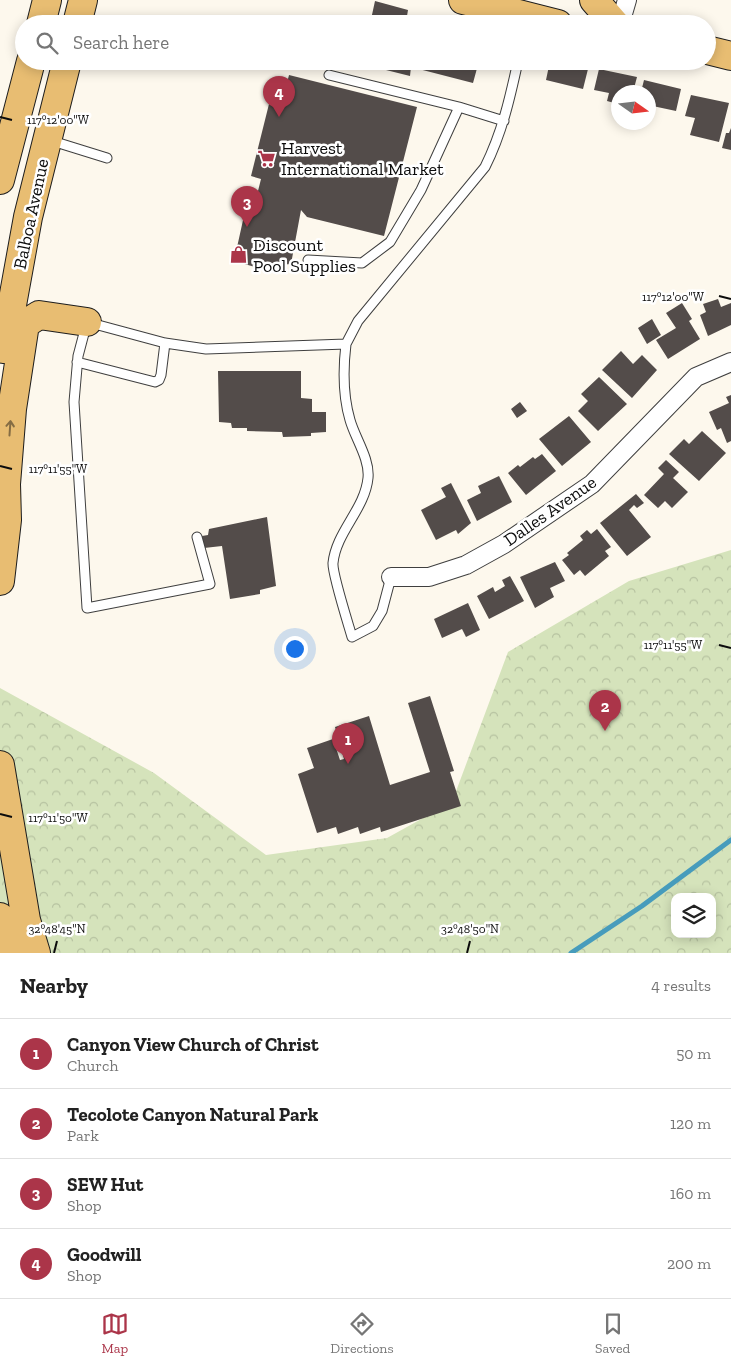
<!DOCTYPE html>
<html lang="en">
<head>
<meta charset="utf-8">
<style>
	:root { --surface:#fff; --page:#f6f6f6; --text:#222; --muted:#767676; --line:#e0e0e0; --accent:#ab3549 }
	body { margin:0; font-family:"Zilla Slab",serif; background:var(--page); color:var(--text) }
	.controls { position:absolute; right:15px; bottom:15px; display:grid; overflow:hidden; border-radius:10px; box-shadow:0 2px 12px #0003 }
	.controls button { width:45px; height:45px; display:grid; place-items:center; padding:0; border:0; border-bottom:1px solid var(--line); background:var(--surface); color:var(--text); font:25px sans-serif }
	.compass { position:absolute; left:611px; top:85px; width:45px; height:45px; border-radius:50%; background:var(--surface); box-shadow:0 2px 12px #0003; rotate:104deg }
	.you { position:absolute; left:294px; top:648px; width:18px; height:18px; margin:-12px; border:4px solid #fff; border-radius:50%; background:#1a73e8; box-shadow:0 0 0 8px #1a73e833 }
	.badge { display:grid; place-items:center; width:32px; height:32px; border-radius:50%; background:var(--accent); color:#fff; font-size:16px; font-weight:700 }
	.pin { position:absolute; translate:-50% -41px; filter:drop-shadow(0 1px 2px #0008) }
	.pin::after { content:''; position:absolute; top:26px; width:18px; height:15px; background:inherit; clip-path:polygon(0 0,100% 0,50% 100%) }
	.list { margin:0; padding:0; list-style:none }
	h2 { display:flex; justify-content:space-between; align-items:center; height:65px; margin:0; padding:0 20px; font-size:21px }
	h2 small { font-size:16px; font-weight:400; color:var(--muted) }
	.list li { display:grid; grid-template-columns:32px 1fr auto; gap:15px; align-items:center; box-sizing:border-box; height:70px; padding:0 20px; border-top:1px solid var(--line) }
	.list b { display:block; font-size:19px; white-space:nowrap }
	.list p { margin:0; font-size:16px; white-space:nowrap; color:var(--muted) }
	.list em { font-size:16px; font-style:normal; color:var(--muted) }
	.icon { flex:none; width:28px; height:28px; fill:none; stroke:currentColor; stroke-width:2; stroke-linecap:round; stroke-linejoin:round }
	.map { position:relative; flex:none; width:731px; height:953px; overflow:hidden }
	.search { position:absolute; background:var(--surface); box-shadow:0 2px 12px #0003; left:15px; right:15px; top:15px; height:55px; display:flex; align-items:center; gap:12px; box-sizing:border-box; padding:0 18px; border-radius:28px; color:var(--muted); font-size:19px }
	.sheet { height:345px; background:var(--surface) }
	nav { display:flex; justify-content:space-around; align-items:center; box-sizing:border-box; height:70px; border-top:1px solid var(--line); background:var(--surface); font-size:14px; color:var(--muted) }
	nav a { display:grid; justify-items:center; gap:2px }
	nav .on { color:var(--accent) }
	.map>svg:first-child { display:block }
	.park { fill:url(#park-crowns); fill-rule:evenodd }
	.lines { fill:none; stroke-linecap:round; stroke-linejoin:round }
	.stream { stroke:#479cbc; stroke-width:5 }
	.building { fill:#534c4a }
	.lane-casing { stroke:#3f3f3f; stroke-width:11 }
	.street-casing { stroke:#3f3f3f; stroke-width:20 }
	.primary-casing { stroke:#1d1d1d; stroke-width:30 }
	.lane { stroke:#fff; stroke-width:9 }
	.street { stroke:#fff; stroke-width:18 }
	.primary { stroke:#e8bd72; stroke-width:28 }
	.oneway { stroke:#856d44 }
	.ticks { fill:none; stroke:#0c0c0c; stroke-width:2 }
	.labels { text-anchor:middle; stroke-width:5; stroke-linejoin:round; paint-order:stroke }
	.poi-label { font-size:18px; fill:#0c0c0c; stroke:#fff; text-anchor:start }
	.street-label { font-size:18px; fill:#0c0c0c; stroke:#fff }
	.ticks-label { font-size:12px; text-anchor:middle; fill:#0c0c0c; stroke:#fff; stroke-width:5; stroke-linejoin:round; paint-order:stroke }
</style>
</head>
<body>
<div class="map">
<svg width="731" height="953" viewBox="0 0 731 953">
	<defs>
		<pattern id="park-crowns" width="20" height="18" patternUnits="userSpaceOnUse" patternTransform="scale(1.25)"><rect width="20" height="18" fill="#d5e3bb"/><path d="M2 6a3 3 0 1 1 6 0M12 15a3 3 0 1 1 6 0" fill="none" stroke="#b6c2a0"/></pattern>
	</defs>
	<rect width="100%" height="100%" fill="#fdf8ed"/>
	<path class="park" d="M731,550V953H0V688L154,773L266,855L387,838L452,802L508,652L629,581ZM675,897H712V934H675Z"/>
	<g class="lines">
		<path class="stream" d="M571,953L642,906L731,840"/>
	</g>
	<path class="building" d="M375,1L408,10L407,16L419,19V24H370Z
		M362,61H479L473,83L411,67L410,76L362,64Z
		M550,61H567L570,62V64L588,69L583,89L546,80Z
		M599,69L637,77L633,92H618V104L607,101L609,93L594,90Z
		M289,75L417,107L384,236L307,217L301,210L291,264L255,267L234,261L249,193L257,195L261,179L251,176L271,96L283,99Z
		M644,80L681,89L676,111L648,105V92H641Z
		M691,95L729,103L719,142L690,135L695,118L685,116Z
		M731,128V150L722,148L726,133H729Z
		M718,299L721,307L731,303V325L708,336L700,315L706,312L703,304Z
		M682,303L692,319L689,321L700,339L668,359L656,340L676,328L666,313Z
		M652,319L661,335L647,344L638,328Z
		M621,351L633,364L642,355L657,370L632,398L602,370Z
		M218,371H301V398L312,399V412H326V432L311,433V436L283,437L282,432L247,431V428H232L231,423L219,422Z
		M599,377L627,404L598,431L578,411L588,401L581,394Z
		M731,395V441L727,443L721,428L717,430L709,412L729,403L726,397Z
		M520,402L527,411L517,418L511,409Z
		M569,416L591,442L562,466L539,439Z
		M702,431L726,453L699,481L669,454L684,439L689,444Z
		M542,454L556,471L526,495L508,473L518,465L520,467L533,457L535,459Z
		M666,460L679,472L673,478L688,492L672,508L665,501L658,508L644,495L664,474L658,468Z
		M499,476L512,502L477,521L467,500L481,493L478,486Z
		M451,483L471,523L458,534L456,530L436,540L421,510L446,497L441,488Z
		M636,494L644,503L637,508L634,505L629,510L651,537L627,556L600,523Z
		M267,517L276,586L260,590V594L230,599L222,546L204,548L202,536L208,535L209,529Z
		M597,529L611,547L605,551L609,556L585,576L580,570L574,575L562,560L569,555L567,553L583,540L580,536L587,530L591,534Z
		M555,562L565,581L550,588L554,597L535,608L520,577Z
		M510,576L524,601L489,619L477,596L493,587L495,592L505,586L502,580Z
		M468,603L480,630L466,637L462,629L442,638L434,619Z
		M430,696L454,771L450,772L461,806L381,832L380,827L360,834L358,827L338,834L336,827L317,833L298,774L314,768L307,748L333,739L340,760L344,759L335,727L369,716L390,785L430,772L408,703Z"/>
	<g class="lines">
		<defs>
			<path id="lane" d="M329,75L459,107L504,121
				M49,140L107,158
				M308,260L362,263L390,242L421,190L459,107
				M346,344C343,369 343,396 350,420C355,438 370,459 368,478C365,509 336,532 333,563C332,573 348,623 352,637L373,626L382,611L391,577
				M77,362L155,382L159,380L161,375L165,343
				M197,537L210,584L87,608L74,402L78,356L87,322L165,343L206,349L346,344L358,321L485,167C502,133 510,98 518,61"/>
			<path id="street" d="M620,24L627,0
				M391,577H429L466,565L504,544L592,484L696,377L731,362"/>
			<path id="primary" d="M463,0L558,24
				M594,0L615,24
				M41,24L47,0
				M77,24L83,0
				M707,50L731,56
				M0,180L31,61
				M4,349L28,217L67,61
				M0,581L7,520L6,484L12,409L25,324L39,315L87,322
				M0,765L26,920L36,953
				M0,917L9,953"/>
		</defs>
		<use href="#lane" class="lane-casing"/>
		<use href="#street" class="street-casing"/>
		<use href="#primary" class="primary-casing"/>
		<use href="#lane" class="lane"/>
		<use href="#street" class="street"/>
		<use href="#primary" class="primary"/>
	</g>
	<defs><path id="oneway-shaft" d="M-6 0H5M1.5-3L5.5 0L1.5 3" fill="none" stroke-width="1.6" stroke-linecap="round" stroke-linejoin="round" transform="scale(1.25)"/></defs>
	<use class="oneway" href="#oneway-shaft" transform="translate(10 428) rotate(-86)"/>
	<path class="ticks" d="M0,117L12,120M719,296L731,299M0,466L12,469M719,645L731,648M0,814L12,817M54,953L57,941M467,953L470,941"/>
	<defs>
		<symbol id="supermarket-bare" viewBox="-9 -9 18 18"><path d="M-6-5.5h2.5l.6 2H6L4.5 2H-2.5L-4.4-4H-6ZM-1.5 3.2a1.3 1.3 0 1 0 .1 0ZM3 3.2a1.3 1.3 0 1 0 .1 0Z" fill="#ab3549" stroke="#fff" stroke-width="2.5" paint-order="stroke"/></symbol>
		<symbol id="shop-bare" viewBox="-9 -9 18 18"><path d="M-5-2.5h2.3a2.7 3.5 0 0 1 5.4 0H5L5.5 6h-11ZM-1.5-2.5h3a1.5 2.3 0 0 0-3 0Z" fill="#ab3549" stroke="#fff" stroke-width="2.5" paint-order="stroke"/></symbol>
	</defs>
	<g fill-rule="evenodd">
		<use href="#supermarket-bare" x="254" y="146" width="25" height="25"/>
		<use href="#shop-bare" x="226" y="242" width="25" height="25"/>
	</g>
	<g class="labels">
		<g class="poi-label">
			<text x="281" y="154">Harvest<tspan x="281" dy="21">International Market</tspan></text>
			<text x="253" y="251">Discount<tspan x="253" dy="21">Pool Supplies</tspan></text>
		</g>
		<g class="street-label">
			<text transform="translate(31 214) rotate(-78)" y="6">Balboa Avenue</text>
			<text transform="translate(550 511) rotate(-35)" y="6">Dalles Avenue</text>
		</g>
	</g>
	<g class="ticks-label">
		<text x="58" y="124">117°12'00"W</text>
		<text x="673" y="301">117°12'00"W</text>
		<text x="58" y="473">117°11'55"W</text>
		<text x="673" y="649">117°11'55"W</text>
		<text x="58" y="822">117°11'50"W</text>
		<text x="57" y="933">32°48'45"N</text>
		<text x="470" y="933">32°48'50"N</text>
	</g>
</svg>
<div class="controls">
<button><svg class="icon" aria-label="layers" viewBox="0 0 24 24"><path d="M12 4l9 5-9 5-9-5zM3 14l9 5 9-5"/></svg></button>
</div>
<svg class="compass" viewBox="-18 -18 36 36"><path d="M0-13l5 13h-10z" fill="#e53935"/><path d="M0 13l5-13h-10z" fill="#767676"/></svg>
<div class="you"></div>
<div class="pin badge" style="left:348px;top:764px">1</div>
<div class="pin badge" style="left:605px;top:731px">2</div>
<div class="pin badge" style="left:247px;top:227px">3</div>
<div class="pin badge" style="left:279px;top:117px">4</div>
<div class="search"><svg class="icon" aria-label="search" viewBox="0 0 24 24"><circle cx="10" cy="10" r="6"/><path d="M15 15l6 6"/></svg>Search here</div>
</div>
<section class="sheet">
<h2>Nearby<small>4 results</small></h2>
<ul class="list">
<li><span class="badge">1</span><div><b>Canyon View Church of Christ</b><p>Church</p></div><em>50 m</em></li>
<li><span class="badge">2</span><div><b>Tecolote Canyon Natural Park</b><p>Park</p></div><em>120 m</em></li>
<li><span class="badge">3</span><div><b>SEW Hut</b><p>Shop</p></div><em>160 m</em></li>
<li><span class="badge">4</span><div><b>Goodwill</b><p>Shop</p></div><em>200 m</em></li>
</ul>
</section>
<nav>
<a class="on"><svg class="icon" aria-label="map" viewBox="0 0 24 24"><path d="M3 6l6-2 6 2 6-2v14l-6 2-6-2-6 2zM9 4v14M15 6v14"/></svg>Map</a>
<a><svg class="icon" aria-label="directions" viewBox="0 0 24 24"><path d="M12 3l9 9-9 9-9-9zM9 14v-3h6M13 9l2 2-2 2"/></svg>Directions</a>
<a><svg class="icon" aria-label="saved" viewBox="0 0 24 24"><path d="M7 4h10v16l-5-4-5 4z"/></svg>Saved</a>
</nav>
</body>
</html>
